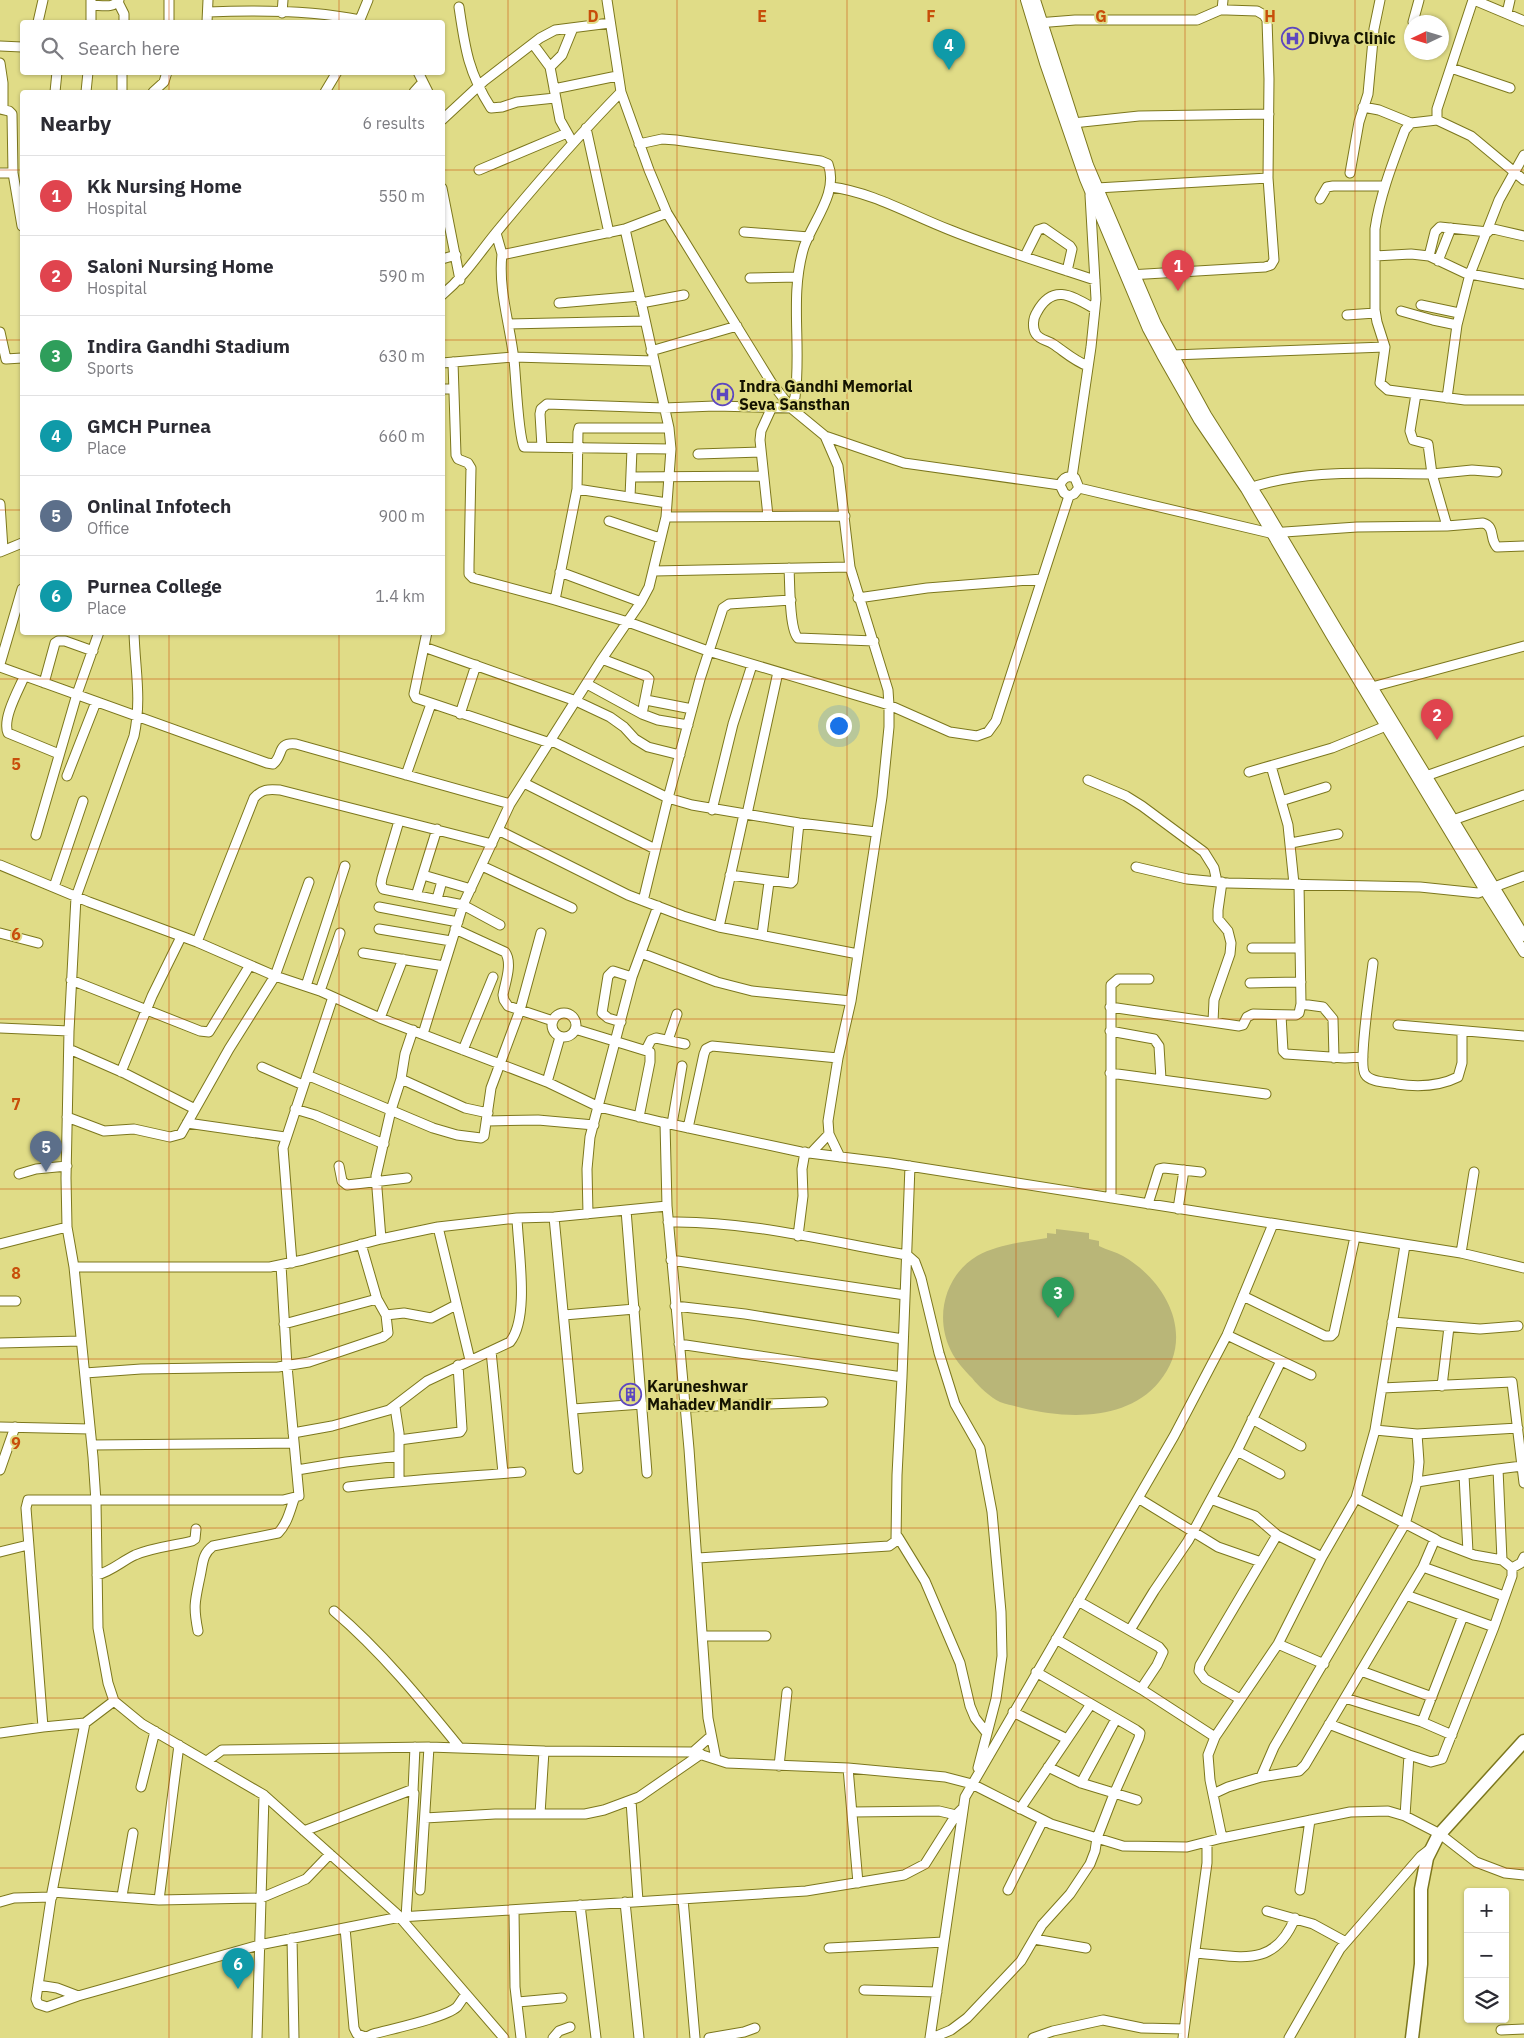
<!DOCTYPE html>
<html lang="en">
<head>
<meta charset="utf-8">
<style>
	:root { --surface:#fff; --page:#f7f7f7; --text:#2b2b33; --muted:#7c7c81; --line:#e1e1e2; --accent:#7c3aed }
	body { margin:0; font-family:"IBM Plex Sans",sans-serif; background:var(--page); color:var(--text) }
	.controls { position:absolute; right:15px; bottom:15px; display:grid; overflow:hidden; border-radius:5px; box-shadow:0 1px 4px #0004 }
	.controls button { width:45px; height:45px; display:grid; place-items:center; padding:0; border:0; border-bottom:1px solid var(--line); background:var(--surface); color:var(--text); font:25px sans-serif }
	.compass { position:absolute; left:1404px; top:15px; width:45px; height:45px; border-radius:50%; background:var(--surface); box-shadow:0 1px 4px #0004; rotate:266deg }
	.you { position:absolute; left:838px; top:725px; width:18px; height:18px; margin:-12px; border:4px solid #fff; border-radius:50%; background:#1a73e8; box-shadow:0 0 0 8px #1a73e833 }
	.badge { display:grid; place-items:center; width:32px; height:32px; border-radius:50%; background:var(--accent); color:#fff; font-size:16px; font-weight:700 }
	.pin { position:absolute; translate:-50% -41px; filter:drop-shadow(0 1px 2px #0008) }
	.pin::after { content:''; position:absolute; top:26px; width:18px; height:15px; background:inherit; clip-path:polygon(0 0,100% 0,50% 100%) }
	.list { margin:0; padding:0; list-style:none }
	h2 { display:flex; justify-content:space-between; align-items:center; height:65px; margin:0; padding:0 20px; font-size:21px }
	h2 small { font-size:16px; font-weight:400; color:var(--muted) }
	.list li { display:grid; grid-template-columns:32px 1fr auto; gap:15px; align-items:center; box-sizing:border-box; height:80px; padding:0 20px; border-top:1px solid var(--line) }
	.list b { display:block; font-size:19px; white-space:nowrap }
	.list p { margin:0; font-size:16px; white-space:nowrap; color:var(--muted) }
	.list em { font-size:16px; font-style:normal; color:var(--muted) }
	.icon { flex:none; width:28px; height:28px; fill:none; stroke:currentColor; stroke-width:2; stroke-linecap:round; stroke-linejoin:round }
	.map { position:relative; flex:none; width:1524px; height:2038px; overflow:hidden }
	.search { position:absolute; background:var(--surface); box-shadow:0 1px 4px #0004; left:20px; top:20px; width:425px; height:55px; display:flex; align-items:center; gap:12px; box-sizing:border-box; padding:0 18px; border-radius:5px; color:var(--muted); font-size:19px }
	.panel { position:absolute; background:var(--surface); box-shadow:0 1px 4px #0004; left:20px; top:90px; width:425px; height:545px; border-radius:5px }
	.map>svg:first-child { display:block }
	.green { fill:#b9b678 }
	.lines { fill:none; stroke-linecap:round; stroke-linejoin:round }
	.minor-casing { stroke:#7c771d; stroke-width:11 }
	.major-casing { stroke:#7c771d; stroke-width:12 }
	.highway-casing { stroke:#7c771d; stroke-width:15 }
	.minor { stroke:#fff; stroke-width:9 }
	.major { stroke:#fff; stroke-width:10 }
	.highway { stroke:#fff; stroke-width:12 }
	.grid { fill:none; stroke:#c84e0a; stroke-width:1; stroke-opacity:0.55 }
	.labels { text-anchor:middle; stroke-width:4; stroke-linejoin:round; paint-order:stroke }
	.poi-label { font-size:16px; font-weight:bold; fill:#141300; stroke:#e0dc87; text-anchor:start }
	.grid-label { font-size:16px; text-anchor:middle; font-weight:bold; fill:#c84e0a; stroke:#e0dc87; stroke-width:4; stroke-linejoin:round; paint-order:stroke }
</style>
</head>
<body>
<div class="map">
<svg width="1524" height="2038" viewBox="0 0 1524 2038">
	<rect width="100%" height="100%" fill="#e0dc87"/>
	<path class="green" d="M1056,1229L1089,1233V1239L1099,1241V1246C1107,1250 1116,1252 1123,1256C1168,1282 1196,1338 1159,1382C1127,1421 1067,1419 1022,1408C1016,1406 1007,1405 1000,1402C990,1397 979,1387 972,1378C964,1370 956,1361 951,1351C934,1317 945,1275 977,1256C998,1244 1024,1242 1047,1238V1233L1056,1234Z"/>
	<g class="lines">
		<defs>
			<path id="minor" d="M607,0L621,92L649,170L667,213L771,382L791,408L825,436L838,466L850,567L888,690L889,705V727L882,797L851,1001L838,1058L828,1121L829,1134L840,1157
				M1473,0L1437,109V120L1471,136L1524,180
				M1474,0L1524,21
				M118,2L124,14V22
				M91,5C101,5 113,9 119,0
				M459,7C465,48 468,72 491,108L502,107L517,102L555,98
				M1222,10L1223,0
				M208,12C258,10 311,10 360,20
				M282,13L283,0
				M1507,13L1510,0
				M38,22L43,0
				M91,22V0
				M169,22V0
				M207,22L208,0
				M359,22L368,0
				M1413,22L1419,0
				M1037,23L1075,20H1197L1220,10H1227L1257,11L1264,15L1267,20L1269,79L1268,178L1274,260L1271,265L1265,267L1129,275
				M533,44L550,67L560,120L573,143
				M0,46L22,47
				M0,63L3,83V109
				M550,67L562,55L573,28
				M1451,68L1510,88
				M418,72L428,92
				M554,89L617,76
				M55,92L57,72
				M86,92L88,72
				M122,92V72
				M153,92L164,82L167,72
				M325,92L337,72
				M414,92L423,82
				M1363,107L1379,110L1411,123
				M0,109L9,111L12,114L13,173
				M442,120L484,81L540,38L555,30L610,23
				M1073,123L1139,116L1269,114
				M586,128L609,233
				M479,170L567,133
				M0,173H13L22,226
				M1350,173L1359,122L1368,94L1374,29L1380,0
				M831,187C872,192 911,215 950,230C997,249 1047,264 1095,280
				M442,188L460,280
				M1097,188L1268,178
				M1320,199L1327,187L1333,186H1385
				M1489,228L1524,236
				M744,232L809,237
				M496,233L502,254H506L625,229L667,213
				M502,254C498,290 510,324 514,360C516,377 518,435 524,447L671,449
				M1025,256L1038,230L1044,228L1070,246L1072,249L1067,271
				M1375,256L1411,254L1429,256L1465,273L1524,284
				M1429,256L1435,232L1440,227L1488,232
				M442,259L456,255
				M1438,261L1451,228
				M750,278L798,277
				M442,295C466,275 479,253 499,229C538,182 578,136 621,92
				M559,303L640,296
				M641,303L684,295
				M1421,305L1459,313
				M1401,311L1433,320L1457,325
				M1347,315L1375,313
				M508,324L645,321
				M0,332L6,359L22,358
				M1385,347L1380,383L1388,390L1465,400H1524
				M651,351L737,326
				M1173,355L1385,347L1377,322L1375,310V229C1380,195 1393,162 1405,130L1411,123L1437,120
				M453,362L456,455L458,459L468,463L471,468L469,565V574L473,578L555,600L628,622L708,651L889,705L950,732L977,736L988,732L996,721L1069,496L1074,494L1079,488L1075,478C1067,475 1063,478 1060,485L1064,493L1069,496
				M442,363L514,357L654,361
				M1088,366C1074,361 1065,352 1053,344C1047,340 1040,340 1036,334C1032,328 1033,318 1037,312C1053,283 1072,296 1095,309
				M442,389H454
				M1416,394L1410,431L1413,440L1428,444L1432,474L1472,470L1497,472
				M1447,398L1457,325L1470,274L1499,200L1524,155
				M825,436L904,463L1060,485
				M542,447L540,414L541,409L547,404L664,408L715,406L791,408L795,397C802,347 789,296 804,247C813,221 839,192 828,164L821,161L676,140L662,139L639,144
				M698,454L761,452
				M631,477L763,476
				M1072,477L1091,347L1096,299L1090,195
				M1079,488L1270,533L1357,527L1447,526
				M577,489L667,503
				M1247,489C1306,468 1370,474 1432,474L1447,526L1483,523C1496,527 1489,539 1497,547L1524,546
				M630,497L632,449
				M0,504L3,549
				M768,516L760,440L761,431L772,407
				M666,517L845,516
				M609,521L660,538
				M0,552L22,543
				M789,568C790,583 789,629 798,638L874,641
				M654,571L850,567
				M560,572L641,602
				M858,598L927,588L1042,579
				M555,600L577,489L578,432L579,428H669
				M134,632C135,670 142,698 134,736L76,897L69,1031L66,1178L67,1227L74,1267L93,1457L96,1502L98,1628L108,1683L114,1701L142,1724L264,1795L397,1914L504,2038
				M427,632L414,694L416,698L550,743
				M424,647L576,701L610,717L624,727L635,739L648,747L680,755
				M602,659L646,676L649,679L642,714
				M0,664L22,589
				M0,667L267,763L273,764C284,756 276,742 296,744L510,804
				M24,677C18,691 2,719 8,733L59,754
				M44,683L55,643L58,641H65L93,651
				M587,684L642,714L658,720L688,725
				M1372,687L1524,646
				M646,700L692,709
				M460,714L476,665
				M552,741L668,798L692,805L799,823L876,832
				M1271,766L1288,825L1294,884
				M1249,772L1332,748L1386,726
				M406,775L431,704
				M67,776L96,702
				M1426,776L1524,741
				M1088,780L1126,796L1142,806L1204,852L1214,868L1217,882
				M524,783L655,849
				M1281,801L1326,787
				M712,810L733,724L752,665
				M747,814L778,672
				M1453,820L1524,795
				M399,821L382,878L381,884L383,889L463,905L500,925
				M498,830L628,895L683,916L719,927L858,954
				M36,835L77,694L99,632
				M1291,843L1338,834
				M0,865L89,902L197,942L275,976L320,991L380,1018L547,1082L599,1107L661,1122L801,1152L890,1163L1461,1253L1524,1268
				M482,866L572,908
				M1136,867L1187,879L1228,883L1420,887L1478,893L1524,876
				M423,875L471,889
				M730,875L791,883L793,881L799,823
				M54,887L83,801
				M416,896L437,829
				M437,899L442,881
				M643,901L668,798L700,679L723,608L729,604L791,600
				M379,907L458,922
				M719,927L744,814
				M379,929L451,941
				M455,929L505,952C513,963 505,983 503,995L504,1000L508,1006L553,1021
				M0,933L38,943
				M762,935L769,882
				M197,942L254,798C262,789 268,789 280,790L492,844
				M1252,948H1300
				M363,953L444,966
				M641,953L717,982L752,991L851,1001
				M1373,963C1371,981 1358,1064 1365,1074C1370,1083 1389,1082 1397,1084C1417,1087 1440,1086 1458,1077L1462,1063V1031
				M71,980L200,1031L209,1032L250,965
				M1250,983L1301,982
				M306,986L345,866
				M320,991L340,933
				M1301,1004L1323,1007L1333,1019L1334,1058
				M1110,1007L1239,1026L1243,1025L1247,1017L1253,1014L1296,1015L1299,1013L1301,1004L1299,884
				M552 1025a12 12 0 1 1 24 0a12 12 0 1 1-24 0Z
				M1281,1015L1283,1051L1286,1054L1345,1058L1363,1057
				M380,1018L403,959
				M621,1022L608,1018L602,1013L608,976L613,971L632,977
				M1213,1022L1214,1000L1230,954L1231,943L1228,931L1218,919V910L1222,882
				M1398,1025L1524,1036
				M0,1028L69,1031
				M575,1029L650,1052V1062L639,1117
				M1110,1031L1154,1039L1159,1046L1161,1079
				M423,1034L463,905L510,804L602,659L641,602L649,587L666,517L671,449L669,428L625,229
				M668,1040L677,1014
				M69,1049L126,1074L195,1109
				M463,1050L493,977
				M646,1050L651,1040L656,1038L685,1044
				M262,1067L303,1085
				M121,1072L152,996L181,937
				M1110,1073L1266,1094
				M307,1075L433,1128L457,1135L481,1138L484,1136L491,1088L520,1010L541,933
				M401,1079L465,1108L488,1113
				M547,1082L560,1037
				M295,1109L315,1115L384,1144
				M67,1117L104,1131L134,1129L170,1137L181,1134L229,1049L275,976L309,882
				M487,1121L538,1120L594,1125
				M187,1123L285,1137
				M665,1123L667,1206L689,1449L708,1718L716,1759
				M672,1124L682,1066
				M688,1128L704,1054L706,1049L712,1046L838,1058
				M811,1153L829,1134
				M339,1166L342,1181L347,1185L407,1178
				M19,1174L36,1169L67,1166
				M1111,1198V985L1118,979H1149
				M1148,1204L1159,1169L1164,1168L1201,1172
				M1178,1209L1184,1170
				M626,1210L647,1473
				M588,1214L587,1169L590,1137L632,977L658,906
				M554,1217L578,1469
				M668,1222C744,1220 832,1242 907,1255L915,1262L921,1278L939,1353L955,1404L980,1448L992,1512L1001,1612L1002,1656L996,1699L978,1768
				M438,1227L470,1360
				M798,1236L803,1196L802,1169L805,1152
				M381,1239L376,1176L391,1110L401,1079L405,1054L413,1030
				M0,1244L67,1227
				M1461,1253L1474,1172
				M671,1260L905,1295
				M292,1263L283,1148L333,997
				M74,1267H270L303,1260L381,1239L438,1227L517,1218L554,1217L667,1206
				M1243,1296L1325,1336H1331L1334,1333L1355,1237
				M0,1301H16
				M675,1306L745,1314L903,1339
				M386,1315L404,1313L431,1318L456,1305
				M564,1315L635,1309
				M1392,1322L1480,1329L1518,1326
				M284,1324L377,1299
				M1227,1335L1311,1375
				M0,1343L81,1341
				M679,1344L902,1377
				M491,1351L503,1473
				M85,1373L141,1369L278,1367L309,1362L383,1337L388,1333L386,1315L377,1299L361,1244
				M1442,1386L1449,1327
				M1382,1388L1512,1382L1524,1483
				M395,1407L399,1433V1481
				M686,1407L823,1402
				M573,1409L642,1404
				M1252,1419L1301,1446
				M0,1427L90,1429
				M1375,1430L1417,1434
				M293,1433L332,1426L389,1410L427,1381L510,1342C530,1317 518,1250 517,1218
				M399,1440L460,1432L462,1429L458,1365
				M92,1445L294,1443
				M1237,1451L1280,1474
				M1498,1469L1522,1466
				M0,1470L15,1427
				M297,1470L346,1462L399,1456
				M1464,1475L1468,1552
				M1417,1482L1419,1462L1417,1434L1518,1428
				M348,1487C406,1480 463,1477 521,1472
				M1138,1498L1218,1547L1261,1562
				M1211,1499L1255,1516L1277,1535L1322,1557
				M898,1537L925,1581L960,1663L970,1706L975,1718L986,1732
				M0,1552L28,1545
				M698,1558L889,1546L896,1541L897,1475L902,1377L910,1166
				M1423,1567L1504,1596
				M1512,1568L1521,1563L1524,1557
				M97,1575C112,1571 122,1561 135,1555C154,1547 173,1546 192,1541L195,1539L196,1529
				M1406,1595L1423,1567L1435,1539
				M1078,1601L1159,1647L1163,1652L1157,1665L1141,1689
				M334,1611C381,1651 421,1700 460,1748
				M1494,1627L1512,1576V1568L1502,1560
				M1130,1630L1154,1591L1188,1541L1237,1451L1281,1361
				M198,1631C193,1606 195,1601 200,1577C203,1564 202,1554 213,1546L278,1533C287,1524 290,1511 294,1499
				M703,1636H766
				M1056,1639L1141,1689L1215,1737
				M1278,1644L1324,1664
				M1361,1671L1432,1697
				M1345,1698L1422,1722
				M1240,1699L1205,1679L1199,1671L1200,1665L1277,1535
				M1013,1712L1067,1739
				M85,1723L52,1892L36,1999L38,2004L47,2007L78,1996L259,1945L400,1917L806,1891L904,1875L925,1864L956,1815L962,1809
				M43,1727L26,1508L28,1500H283L299,1496L287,1366L281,1265
				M0,1733L43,1727L85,1723L114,1701
				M1452,1735L1422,1722L1463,1616
				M693,1752L711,1736
				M207,1761L222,1750L429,1747L544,1751L693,1752L727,1763L848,1768L945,1777L972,1784L1051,1824L1123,1846L1187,1847L1222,1838L1350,1812L1388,1811L1405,1816L1440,1834L1476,1862L1505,1873L1524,1875
				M779,1766L787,1692
				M1048,1767L1081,1783L1137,1800
				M848,1768L858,1883
				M1261,1777L1274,1747L1405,1524L1417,1482L1498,1469L1502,1560L1474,1555L1440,1542L1435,1539L1356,1498
				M1081,1783L1116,1719
				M141,1787L155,1731
				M413,1791L415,1747
				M1213,1794L1228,1787L1261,1777L1299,1771L1305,1765L1406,1595L1494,1627L1442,1759L1431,1762L1409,1755L1329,1724
				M631,1801L638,1901
				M1020,1809L1091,1704
				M852,1812L939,1811L956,1815
				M540,1814L544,1751
				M1405,1816L1409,1755
				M425,1818L495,1814H585L604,1810L639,1797L701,1754
				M304,1831L411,1790L414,1793L406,1917
				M1222,1838L1210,1780L1208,1755L1215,1737L1278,1644L1322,1557L1356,1498L1375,1430L1405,1245
				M420,1890L429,1747
				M1008,1890L1043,1820
				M1300,1890L1310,1820
				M52,1892L159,1900L261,1898L306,1879L330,1854
				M122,1896L133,1833
				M683,1899L695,2038
				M159,1900L179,1745
				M0,1902L14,1898L52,1897
				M625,1902L639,2038
				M580,1905L596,2038
				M514,1910L515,1987L521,2038
				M1267,1911L1313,1924L1346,1942
				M345,1928L354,2028L357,2034L368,2038
				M292,1938L294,2038
				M1034,1939L1086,1948
				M829,1948L944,1942
				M1195,1953C1240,1956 1274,1969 1295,1918
				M38,1985L57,1988L78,1996
				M864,1990L937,1992
				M518,2002L562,1998
				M1501,2030L1524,2029
				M367,2037L373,2034C391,2029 445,2018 457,2007C460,2003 463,1998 466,1994
				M257,2038L264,1795
				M553,2038L559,2031L570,2027
				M709,2038L744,2032L755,2028
				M930,2038L965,1797L1174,1436L1227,1335L1273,1224
				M932,2038L951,2030L967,2018L1021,1961L1042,1925L1070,1894L1090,1864L1095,1851L1097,1838L1114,1794L1139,1738L1140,1733L1136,1730L1036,1672
				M1033,2038L1053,2031L1103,2020L1142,2028L1184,2029
				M1183,2038L1207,1863V1843
				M1289,2038L1340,1949L1421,1856L1430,1849"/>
			<path id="major" d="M1026,0L1045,63L1085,179L1148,329L1162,355L1199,420L1246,489L1331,635L1486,892L1524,952
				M1035,0L1088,165L1156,324L1206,415L1263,505L1338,631L1524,936"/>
			<path id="highway" d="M1412,2038L1421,1964V1889L1427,1858L1438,1836L1524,1741"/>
		</defs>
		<use href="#minor" class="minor-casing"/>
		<use href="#major" class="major-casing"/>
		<use href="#highway" class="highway-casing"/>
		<use href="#minor" class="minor"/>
		<use href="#major" class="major"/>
		<use href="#highway" class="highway"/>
	</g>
	<path class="grid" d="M169,0V22M339,0V22M508,0V2038M677,0V2038M847,0V2038M1016,0V2038M1185,0V2038M1355,0V2038M169,72V92M339,72V92M0,170H22M442,170H1524M0,340H22M442,340H1524M0,510H22M442,510H1524M169,632V2038M339,632V2038M0,679H1524M0,849H1524M0,1019H1524M0,1189H1524M0,1359H1524M0,1528H1524M0,1698H1524M0,1868H1524"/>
	<defs>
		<symbol id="hospital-ring" viewBox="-11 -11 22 22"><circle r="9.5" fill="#e0dc87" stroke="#5d47c0" stroke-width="1.5"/><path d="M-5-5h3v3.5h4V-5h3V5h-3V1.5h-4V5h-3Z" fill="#5d47c0"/></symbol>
		<symbol id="building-ring" viewBox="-11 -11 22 22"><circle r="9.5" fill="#e0dc87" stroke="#5d47c0" stroke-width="1.5"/><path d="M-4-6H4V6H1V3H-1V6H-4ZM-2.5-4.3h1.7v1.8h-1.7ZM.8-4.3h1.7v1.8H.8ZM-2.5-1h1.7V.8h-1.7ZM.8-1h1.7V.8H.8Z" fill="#5d47c0"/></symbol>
	</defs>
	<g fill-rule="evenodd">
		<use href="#hospital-ring" x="1280" y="26" width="25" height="25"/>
		<use href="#hospital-ring" x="710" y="382" width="25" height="25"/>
		<use href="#building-ring" x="618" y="1382" width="25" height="25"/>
	</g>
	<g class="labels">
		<g class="poi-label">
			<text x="1308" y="44">Divya Clinic</text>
			<text x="739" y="392">Indra Gandhi Memorial<tspan x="739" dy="18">Seva Sansthan</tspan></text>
			<text x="647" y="1392">Karuneshwar<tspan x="647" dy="18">Mahadev Mandir</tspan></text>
		</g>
	</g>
	<g class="grid-label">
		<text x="593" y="22">D</text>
		<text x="762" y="22">E</text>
		<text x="931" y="22">F</text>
		<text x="1101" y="22">G</text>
		<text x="1270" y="22">H</text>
		<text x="16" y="770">5</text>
		<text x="16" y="940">6</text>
		<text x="16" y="1110">7</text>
		<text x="16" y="1279">8</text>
		<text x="16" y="1449">9</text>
	</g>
</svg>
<div class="controls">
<button>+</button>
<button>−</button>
<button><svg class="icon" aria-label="layers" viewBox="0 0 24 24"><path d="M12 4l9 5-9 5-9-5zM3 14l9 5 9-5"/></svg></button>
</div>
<svg class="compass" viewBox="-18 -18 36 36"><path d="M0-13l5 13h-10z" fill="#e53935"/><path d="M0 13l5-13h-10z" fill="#7c7c81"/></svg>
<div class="you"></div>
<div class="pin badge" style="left:1178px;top:291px;background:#e0444e">1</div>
<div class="pin badge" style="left:1437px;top:740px;background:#e0444e">2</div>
<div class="pin badge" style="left:1058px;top:1318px;background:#2e9e5b">3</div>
<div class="pin badge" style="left:949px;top:70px;background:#0f9aa8">4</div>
<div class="pin badge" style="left:46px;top:1172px;background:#5c6f8a">5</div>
<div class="pin badge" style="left:238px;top:1989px;background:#0f9aa8">6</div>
<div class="search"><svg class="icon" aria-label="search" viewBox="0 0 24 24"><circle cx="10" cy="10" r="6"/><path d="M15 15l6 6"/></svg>Search here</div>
<section class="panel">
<h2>Nearby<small>6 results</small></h2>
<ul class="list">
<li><span class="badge" style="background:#e0444e">1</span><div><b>Kk Nursing Home</b><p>Hospital</p></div><em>550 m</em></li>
<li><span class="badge" style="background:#e0444e">2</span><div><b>Saloni Nursing Home</b><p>Hospital</p></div><em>590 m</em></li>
<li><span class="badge" style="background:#2e9e5b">3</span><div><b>Indira Gandhi Stadium</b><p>Sports</p></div><em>630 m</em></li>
<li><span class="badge" style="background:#0f9aa8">4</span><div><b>GMCH Purnea</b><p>Place</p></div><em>660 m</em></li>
<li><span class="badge" style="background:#5c6f8a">5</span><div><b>Onlinal Infotech</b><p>Office</p></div><em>900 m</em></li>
<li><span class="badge" style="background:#0f9aa8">6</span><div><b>Purnea College</b><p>Place</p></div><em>1.4 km</em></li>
</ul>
</section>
</div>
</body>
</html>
